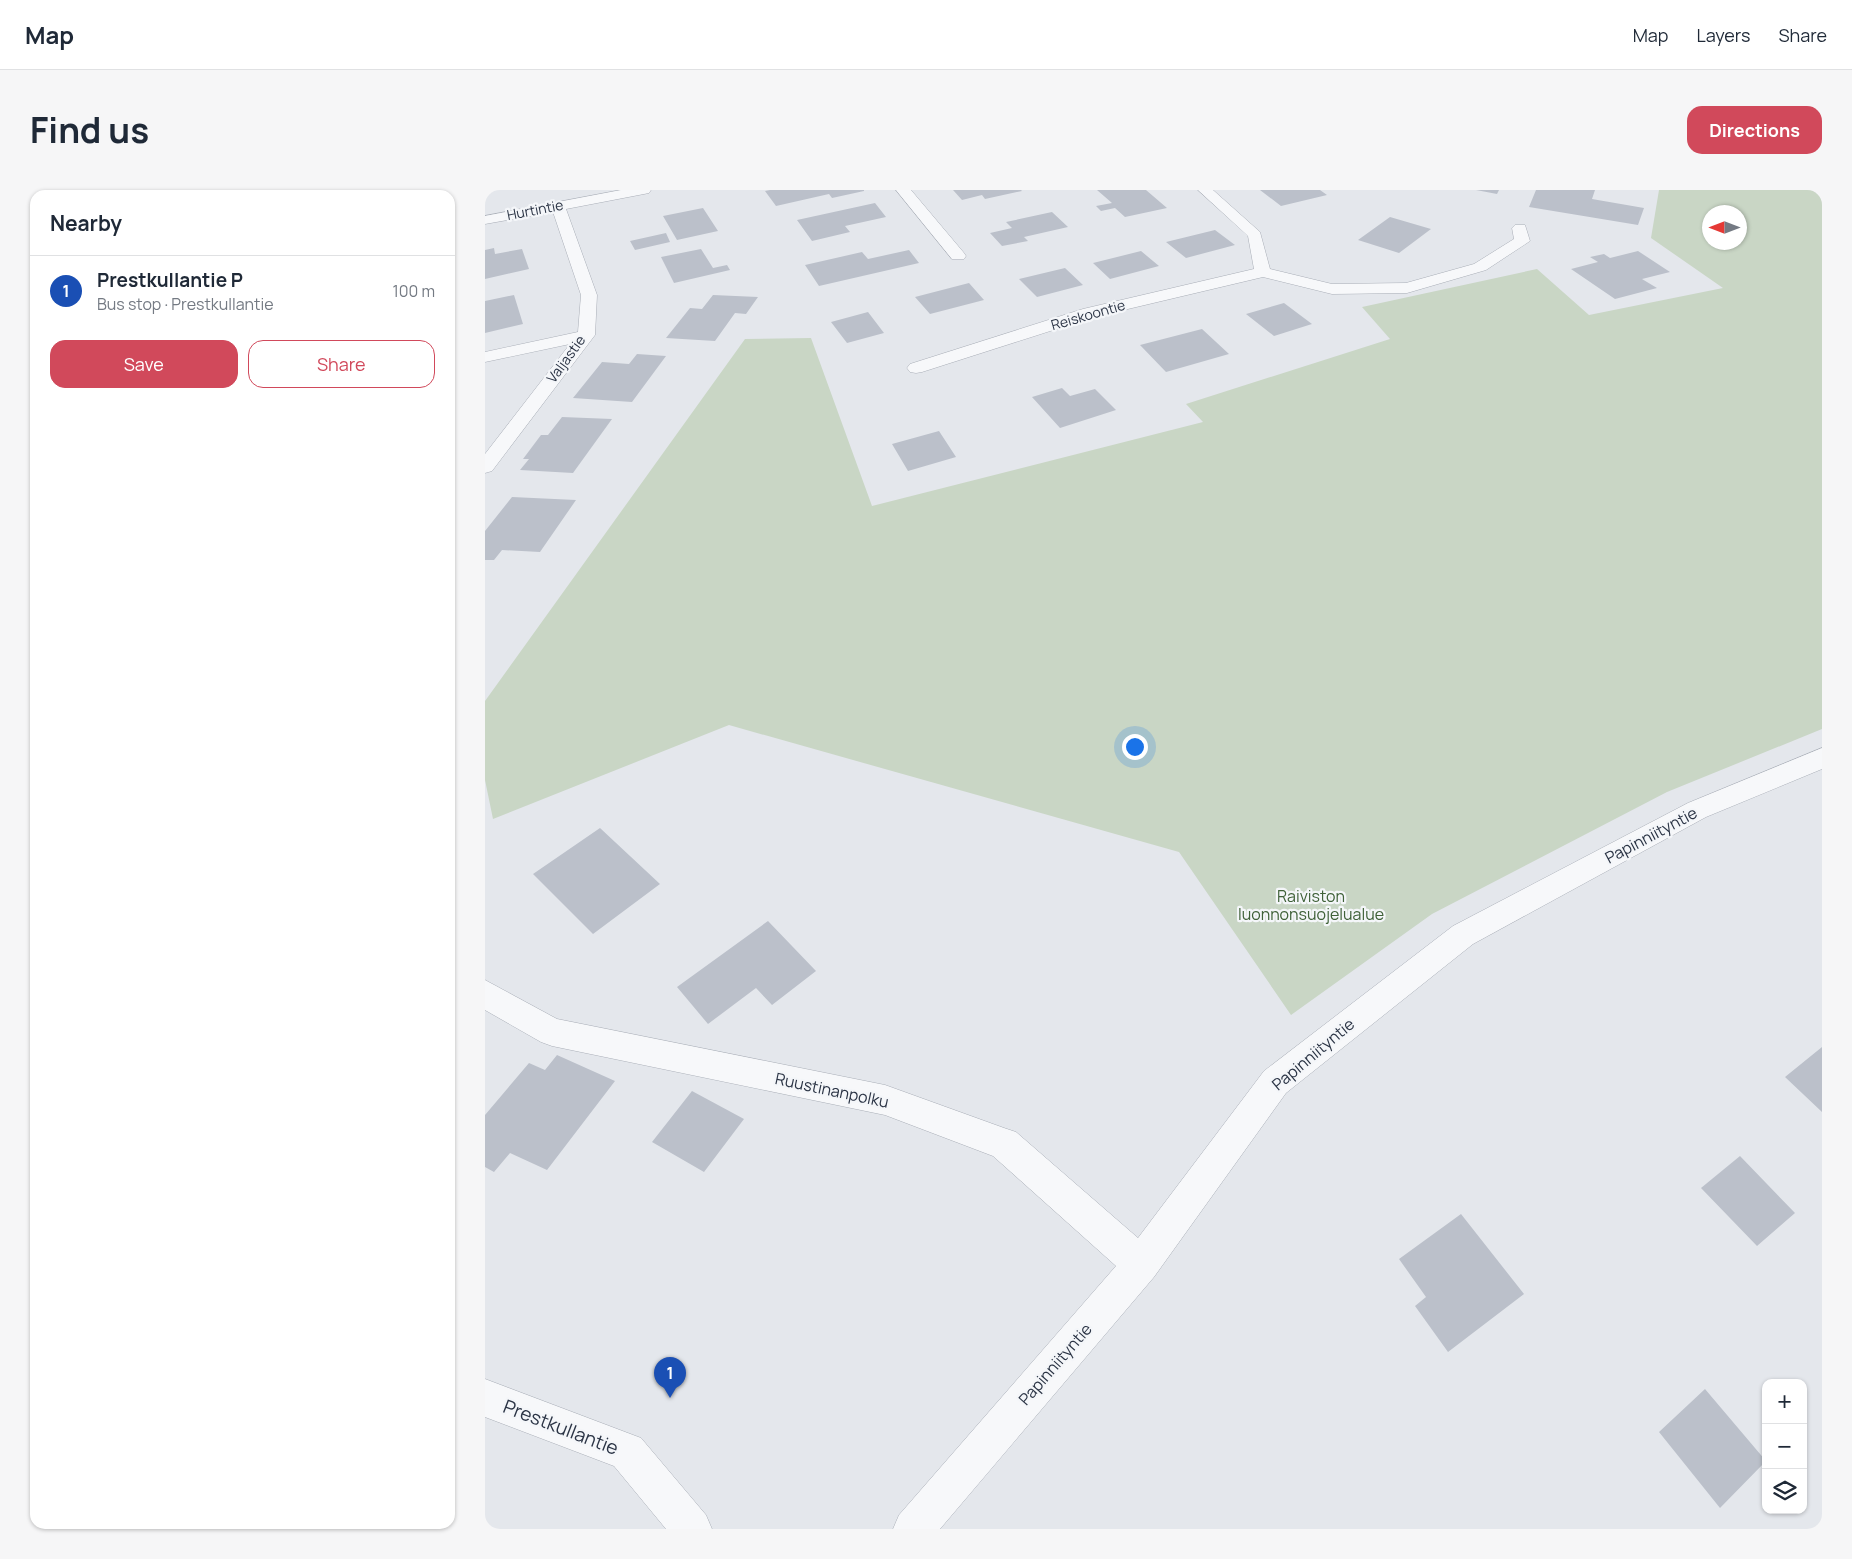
<!DOCTYPE html>
<html lang="en">
<head>
<meta charset="utf-8">
<style>
	:root { --surface:#fff; --page:#f6f6f7; --text:#1f2937; --muted:#747a83; --line:#e0e1e3; --accent:#d1495b }
	body { margin:0; font-family:Manrope,sans-serif; background:var(--page); color:var(--text) }
	.controls { position:absolute; right:15px; bottom:15px; display:grid; overflow:hidden; border-radius:10px; box-shadow:0 1px 4px #0004 }
	.controls button { width:45px; height:45px; display:grid; place-items:center; padding:0; border:0; border-bottom:1px solid var(--line); background:var(--surface); color:var(--text); font:25px sans-serif }
	.compass { position:absolute; left:1217px; top:15px; width:45px; height:45px; border-radius:50%; background:var(--surface); box-shadow:0 1px 4px #0004; rotate:270deg }
	.you { position:absolute; left:649px; top:556px; width:18px; height:18px; margin:-12px; border:4px solid #fff; border-radius:50%; background:#1a73e8; box-shadow:0 0 0 8px #1a73e833 }
	.badge { display:grid; place-items:center; width:32px; height:32px; border-radius:50%; background:var(--accent); color:#fff; font-size:16px; font-weight:700 }
	.pin { position:absolute; translate:-50% -41px; filter:drop-shadow(0 1px 2px #0008) }
	.pin::after { content:''; position:absolute; top:26px; width:18px; height:15px; background:inherit; clip-path:polygon(0 0,100% 0,50% 100%) }
	.list { margin:0; padding:0; list-style:none }
	h2 { display:flex; justify-content:space-between; align-items:center; height:65px; margin:0; padding:0 20px; font-size:21px }
	h2 small { font-size:16px; font-weight:400; color:var(--muted) }
	.list li { display:grid; grid-template-columns:32px 1fr auto; gap:15px; align-items:center; box-sizing:border-box; height:70px; padding:0 20px; border-top:1px solid var(--line) }
	.list b { display:block; font-size:19px; white-space:nowrap }
	.list p { margin:0; font-size:16px; white-space:nowrap; color:var(--muted) }
	.list em { font-size:16px; font-style:normal; color:var(--muted) }
	.actions { display:flex; gap:10px; padding:15px 20px }
	.actions a { flex:1; padding:11px 0; border:1px solid var(--accent); border-radius:15px; text-align:center; font-size:18px; color:var(--accent) }
	.actions .main { background:var(--accent); color:#fff }
	.icon { flex:none; width:28px; height:28px; fill:none; stroke:currentColor; stroke-width:2; stroke-linecap:round; stroke-linejoin:round }
	.map { position:relative; flex:none; width:1337px; height:1339px; overflow:hidden; border-radius:15px }
	header { display:flex; align-items:center; gap:30px; box-sizing:border-box; height:70px; padding:0 25px; background:var(--surface); border-bottom:1px solid var(--line) }
	header strong { font-size:24px }
	nav { display:flex; gap:28px; margin-inline-start:auto; font-size:18px }
	.intro { display:flex; align-items:center; justify-content:space-between; box-sizing:border-box; height:120px; padding:0 30px }
	h1 { margin:0; font-size:35px }
	.button { padding:12px 22px; border-radius:15px; background:var(--accent); color:#fff; font-size:18px; font-weight:700 }
	main { display:flex; gap:30px; padding:0 30px }
	aside { flex:1; background:var(--surface); border-radius:15px; box-shadow:0 1px 4px #0004 }
	.map>svg:first-child { display:block }
	.green { fill:#c9d6c5; fill-rule:evenodd }
	.building { fill:#bbc0ca }
	.lines { fill:none; stroke-linecap:round; stroke-linejoin:round }
	.minor-casing { stroke:#a9aeb7; stroke-width:1 }
	.minor { fill:#f7f8fa; fill-rule:evenodd }
	.labels { text-anchor:middle; stroke-width:4.5; stroke-linejoin:round; paint-order:stroke }
	.far-street-label { font-size:14px; fill:#2b3445; stroke:#f4f6f9 }
	.street-label { font-size:16px; fill:#2b3445; stroke:#f4f6f9 }
	.park-label { font-size:16px; fill:#3f6138; stroke:#f4f6f9 }
	.near-street-label { font-size:19px; fill:#2b3445; stroke:#f4f6f9 }
</style>
</head>
<body>
<header>
<strong>Map</strong>
<nav><a>Map</a><a>Layers</a><a>Share</a></nav>
</header>
<div class="intro"><h1>Find us</h1><a class="button">Directions</a></div>
<main>
<aside>
<h2>Nearby<small></small></h2>
<ul class="list">
<li><span class="badge" style="background:#1a4fb4">1</span><div><b>Prestkullantie P</b><p>Bus stop · Prestkullantie</p></div><em>100 m</em></li>
</ul>
<div class="actions"><a class="main">Save</a><a>Share</a></div>
</aside>
<div class="map">
<svg width="1337" height="1339" viewBox="0 0 1337 1339">
	<rect width="100%" height="100%" fill="#e4e7ec"/>
	<path class="green" d="M1174,0H1337V539L1182,602L947,724L806,825L694,662L244,535L8,629L0,590V511L260,149L326,148L387,316L718,232L701,214L905,149L877,117L1052,79L1104,125L1238,98L1166,48ZM1224,22H1254V52H1224Z"/>
	<path class="building" d="M285,0H379V1L347,8L344,4L291,16L280,1Z
		M468,0H536L537,1L500,9L497,5L477,10Z
		M612,0H661L682,18L640,27L630,18L616,21L611,16L627,13Z
		M775,0H835L842,5L796,16Z
		M991,0H1014L1012,4Z
		M1051,0H1110L1107,9L1159,18L1153,35L1044,17Z
		M390,13L401,27L360,36L365,42L327,51L312,30Z
		M218,18L233,41L192,50L178,26Z
		M567,22L583,37L539,47L543,51L517,56L505,43L527,38L521,32Z
		M905,27L946,39L914,63L873,50Z
		M730,40L750,55L701,68L681,52Z
		M181,43L185,52L150,60L145,51Z
		M9,58L10,64L37,59L44,79L0,89V60Z
		M216,59L228,78L242,75L245,80L189,93L176,67Z
		M424,60L434,73L334,96L320,75L377,62L383,69Z
		M656,61L674,76L625,89L608,73Z
		M1153,61L1185,82L1157,89L1172,98L1130,109L1086,79L1113,72L1105,67L1119,64L1125,68Z
		M580,78L598,95L552,107L534,89Z
		M484,93L499,110L445,124L430,107Z
		M29,105L38,134L0,143V111Z
		M228,105L273,107L261,124L250,123L230,151L181,148L205,118L217,119Z
		M799,113L827,134L789,146L761,124Z
		M383,122L399,143L362,153L346,132Z
		M717,139L744,164L681,182L655,155Z
		M152,164L181,166L147,212L88,208L117,172L144,174Z
		M577,198L585,206L610,199L631,220L575,238L547,207Z
		M77,227L127,229L88,283L35,280L44,269H38L56,245H63Z
		M454,241L471,267L423,281L407,254Z
		M27,307L91,310L55,362L17,360L9,370H0V341Z
		M115,638L175,694L108,744L48,684Z
		M283,731L331,781L287,815L271,798L223,834L192,797Z
		M1337,857V922L1300,887Z
		M72,865L130,891L62,980L25,963L9,982L0,977V925L44,873L60,880Z
		M207,901L259,929L219,982L167,952Z
		M1255,966L1310,1023L1272,1056L1216,998Z
		M976,1024L1039,1104L963,1162L930,1116L941,1107L914,1069Z
		M1220,1199L1281,1271L1235,1318L1174,1242Z"/>
	<g class="lines">
		<defs>
			<path id="minor" d="M136,0H166L164,3L159,4L81,19L112,105L110,145L7,281L0,283V264L85,154L0,172V162L93,142L96,105L68,22L0,34V26Z
				M411,0H426L479,63L481,66L479,69H467Z
				M713,0H728L775,42L785,79L847,94L921,93L989,74L1029,49L1027,38L1030,35H1040L1045,51L1001,80L922,103L847,104L778,87L609,127L437,182L431,183L425,182L422,178L425,174L598,119L769,79L763,46Z
				M1337,558V579L1221,627L988,754L801,903L669,1087L455,1339H408L414,1325L631,1076L508,966L400,925L67,856L56,852L0,820V790L72,829L400,895L519,938L531,942L653,1048L779,881L968,736L1203,613Z
				M0,1189L156,1248L221,1325L227,1339H181L129,1276L0,1227Z"/>
		</defs>
		<use href="#minor" class="minor-casing"/>
		<use href="#minor" class="minor"/>
	</g>
	<g class="labels">
		<g class="far-street-label">
			<text transform="translate(50 20) rotate(-11)" y="5">Hurtintie</text>
			<text transform="translate(603 125) rotate(-16)" y="5">Reiskoontie</text>
			<text transform="translate(81 169) rotate(-54)" y="5">Valjastie</text>
		</g>
		<g class="street-label">
			<text transform="translate(1166 645) rotate(-28)" y="6">Papinniityntie</text>
			<text transform="translate(828 864) rotate(-40)" y="6">Papinniityntie</text>
			<text transform="translate(347 900) rotate(12)" y="6">Ruustinanpolku</text>
			<text transform="translate(570 1174) rotate(-49)" y="6">Papinniityntie</text>
		</g>
		<g class="park-label">
			<text x="826" y="712">Raiviston<tspan x="826" dy="18">luonnonsuojelualue</tspan></text>
		</g>
		<g class="near-street-label">
			<text transform="translate(76 1237) rotate(21)" y="7">Prestkullantie</text>
		</g>
	</g>
</svg>
<div class="controls">
<button>+</button>
<button>−</button>
<button><svg class="icon" aria-label="layers" viewBox="0 0 24 24"><path d="M12 4l9 5-9 5-9-5zM3 14l9 5 9-5"/></svg></button>
</div>
<svg class="compass" viewBox="-18 -18 36 36"><path d="M0-13l5 13h-10z" fill="#e53935"/><path d="M0 13l5-13h-10z" fill="#747a83"/></svg>
<div class="you"></div>
<div class="pin badge" style="left:185px;top:1208px;background:#1a4fb4">1</div>
</div>
</main>
</body>
</html>
